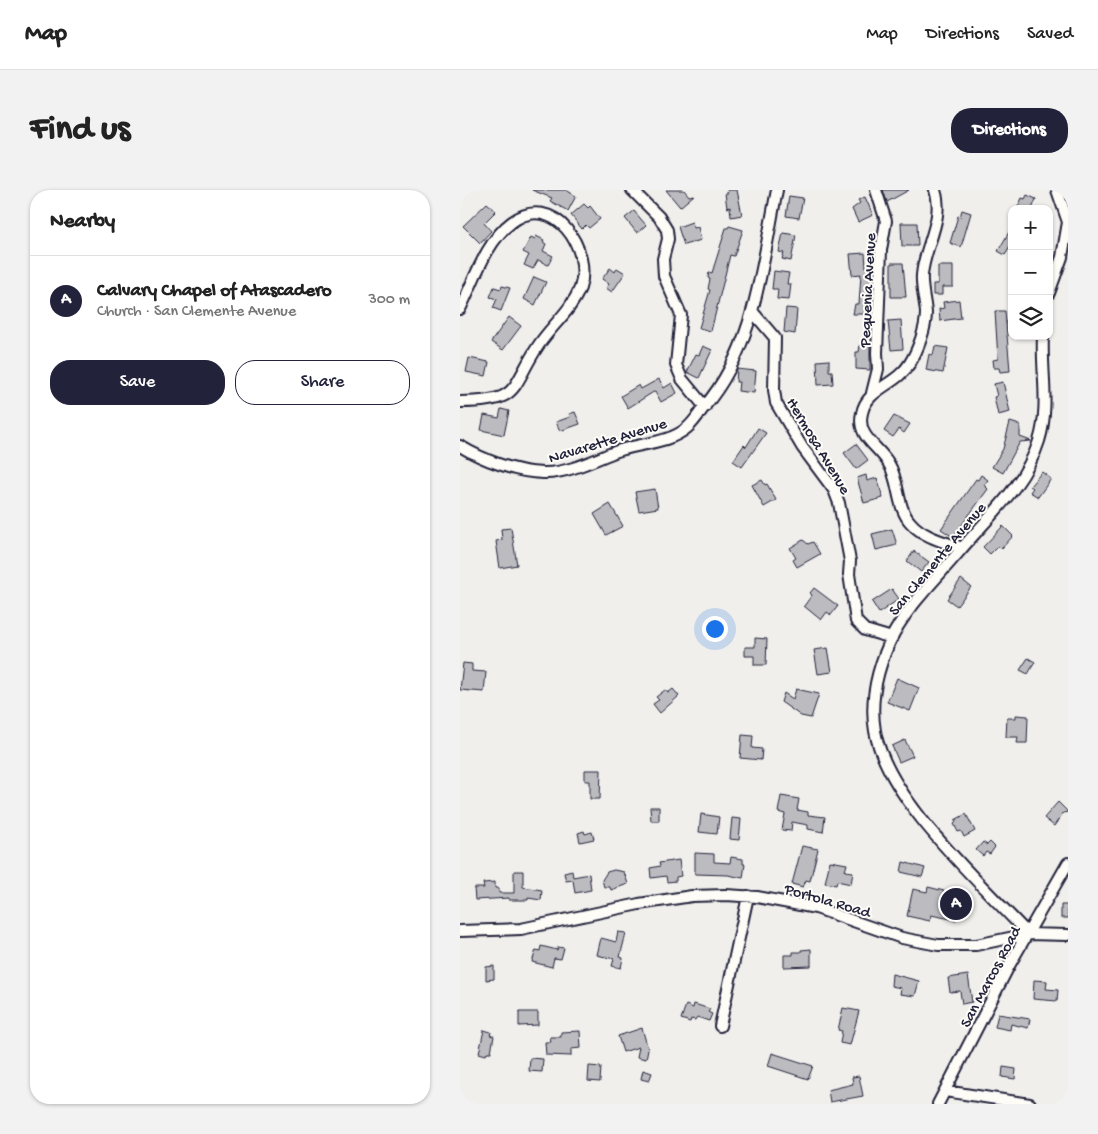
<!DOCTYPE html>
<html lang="en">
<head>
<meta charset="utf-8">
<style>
	:root { --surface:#fff; --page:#f2f2f2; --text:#222; --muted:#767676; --line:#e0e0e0; --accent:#22223b }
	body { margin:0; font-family:"Gochi Hand",sans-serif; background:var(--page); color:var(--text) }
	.controls { position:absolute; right:15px; top:15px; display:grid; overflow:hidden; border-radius:10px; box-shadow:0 1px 4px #0004 }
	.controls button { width:45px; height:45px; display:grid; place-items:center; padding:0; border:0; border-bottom:1px solid var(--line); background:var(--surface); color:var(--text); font:25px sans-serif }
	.you { position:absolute; left:254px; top:438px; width:18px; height:18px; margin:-12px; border:4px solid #fff; border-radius:50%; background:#1a73e8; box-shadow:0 0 0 8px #1a73e833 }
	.badge { display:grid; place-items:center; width:32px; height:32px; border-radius:50%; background:var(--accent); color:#fff; font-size:16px; font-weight:700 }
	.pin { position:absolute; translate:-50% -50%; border:2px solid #fff; box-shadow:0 1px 5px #0006 }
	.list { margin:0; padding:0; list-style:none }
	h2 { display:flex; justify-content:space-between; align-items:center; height:65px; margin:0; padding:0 20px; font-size:21px }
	h2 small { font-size:16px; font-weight:400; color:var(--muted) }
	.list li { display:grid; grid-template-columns:32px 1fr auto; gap:15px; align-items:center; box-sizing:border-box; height:90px; padding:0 20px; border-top:1px solid var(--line) }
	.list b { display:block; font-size:19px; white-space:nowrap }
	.list p { margin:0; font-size:16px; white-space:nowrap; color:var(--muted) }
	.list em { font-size:16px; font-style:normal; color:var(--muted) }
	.actions { display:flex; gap:10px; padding:15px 20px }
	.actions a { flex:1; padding:11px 0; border:1px solid var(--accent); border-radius:20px; text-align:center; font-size:18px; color:var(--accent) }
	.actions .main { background:var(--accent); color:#fff }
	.icon { flex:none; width:28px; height:28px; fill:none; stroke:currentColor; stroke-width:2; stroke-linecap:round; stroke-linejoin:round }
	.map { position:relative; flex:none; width:608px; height:914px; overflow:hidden; border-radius:20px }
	header { display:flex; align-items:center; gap:30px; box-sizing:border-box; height:70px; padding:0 25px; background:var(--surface); border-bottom:1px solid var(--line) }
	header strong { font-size:24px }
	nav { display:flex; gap:28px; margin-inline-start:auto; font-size:18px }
	.intro { display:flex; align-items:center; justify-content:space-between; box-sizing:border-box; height:120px; padding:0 30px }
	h1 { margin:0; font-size:35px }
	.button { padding:12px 22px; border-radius:20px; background:var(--accent); color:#fff; font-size:18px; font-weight:700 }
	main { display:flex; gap:30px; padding:0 30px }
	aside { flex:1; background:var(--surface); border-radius:20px; box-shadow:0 1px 4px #0004 }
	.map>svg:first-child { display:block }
	.building { fill:#bcbcc0; stroke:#22223b }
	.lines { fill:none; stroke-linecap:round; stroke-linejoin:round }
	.minor-casing { stroke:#22223b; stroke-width:14 }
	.minor { stroke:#fdfcf7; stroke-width:10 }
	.labels { text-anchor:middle; stroke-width:4; stroke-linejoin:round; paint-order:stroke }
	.street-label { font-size:16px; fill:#22223b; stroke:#fdfcf7 }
</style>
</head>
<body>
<header>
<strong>Map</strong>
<nav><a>Map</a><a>Directions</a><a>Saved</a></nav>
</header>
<div class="intro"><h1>Find us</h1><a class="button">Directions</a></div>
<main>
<aside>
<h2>Nearby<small></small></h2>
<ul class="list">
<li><span class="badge">A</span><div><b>Calvary Chapel of Atascadero</b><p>Church · San Clemente Avenue</p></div><em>300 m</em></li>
</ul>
<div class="actions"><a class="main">Save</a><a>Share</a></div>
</aside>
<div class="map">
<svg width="608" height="914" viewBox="0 0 608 914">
	<rect width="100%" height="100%" fill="#f0efec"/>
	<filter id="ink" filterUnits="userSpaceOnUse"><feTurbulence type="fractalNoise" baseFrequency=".02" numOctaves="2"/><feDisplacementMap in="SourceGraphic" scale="10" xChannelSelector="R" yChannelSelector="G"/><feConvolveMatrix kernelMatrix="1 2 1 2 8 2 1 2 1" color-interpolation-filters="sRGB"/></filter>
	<g filter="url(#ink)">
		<path class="building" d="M72,0H106L116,6L108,21L90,11L92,8Z
			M206,0H224L229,6L234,5L220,17Z
			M267,0H277L282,25L271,27L270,17L267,18L265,3H268Z
			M423,0H449L427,12Z
			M567,5L576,9L572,19H557L562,8L565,9Z
			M329,6L343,8L339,28L326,26Z
			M405,7L413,25L398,32L392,19L400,13L398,10Z
			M27,13L36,21L24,33L31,41L20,53L3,36Z
			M124,14L128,18L130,16L140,29L129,38L126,35L122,39L111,25Z
			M502,20L511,23L501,57L490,53L498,26L500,27Z
			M174,21L186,35L177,43L165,28Z
			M232,32L234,38L238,37L241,50L224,55L218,37Z
			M441,33H457L458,56H442Z
			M269,36L283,40L274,66L270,65L251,141L239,138L250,100L248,99L250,89L248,88L249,82L252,83L266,38H268Z
			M552,37V54L545,65L538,61Z
			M323,43L336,45L331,71L322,69L324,63L319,62Z
			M76,46L84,50L83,52L86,54L83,61L93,66L88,75L78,70L73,79L64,75L69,65L63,62L71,47L75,49Z
			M405,63L406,77L413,76L409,124H393L395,114H399L401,84L392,85L390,64Z
			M431,73H443L446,107H431Z
			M478,76H493V97H482V105H473V94H478Z
			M150,78L155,82L157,78L165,83L152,102L146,98L149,94L142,89Z
			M314,81L329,83L327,94H331L329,110L317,109L318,99H312Z
			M74,87L86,92L75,115L64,109Z
			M42,96L50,98L41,121L33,118L37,109L30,107L34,97L41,99Z
			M499,110L501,128L480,131L479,119L484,118L483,112Z
			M326,118L337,119L335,144L324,142Z
			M535,121H545L550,181L540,182L539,178H534L533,170L538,169Z
			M49,127L61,136L43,160L31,152Z
			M441,130L443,159L431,160L428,131Z
			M400,154H410V180L396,179V162H399Z
			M243,156L252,160L239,188L227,182L236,164L239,165Z
			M475,156L488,158L483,183L466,180L469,164L473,165Z
			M9,168L29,172L26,186L6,182Z
			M369,170V181H372L373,194L358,195L357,171Z
			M277,179L296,181L294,203L278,201L279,192H276Z
			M199,189L204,198L212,193L217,203L201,212L195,201L168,218L161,206L179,195L181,199Z
			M543,192L550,222L538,225L534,207L537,206L534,194Z
			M41,219L49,221L44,245L21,240L24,225L39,228Z
			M115,222L120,234L100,241L96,232L110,227L109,224Z
			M434,226L450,234L444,243L439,239L433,247L424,241Z
			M550,232L560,235V247L571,251L560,252L543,283L532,277L543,259Z
			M298,238L306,243L282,277L273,271L284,255L286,257Z
			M396,254L408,270L396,279L384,263Z
			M582,282L591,289L578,307L570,302L573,298L570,296Z
			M406,285L407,291L417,288L423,308L404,313L397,288Z
			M521,285L528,290L524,295L528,299L493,347L481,339L516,289L518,290Z
			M302,290L305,295L307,294L316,310L304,317L292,295Z
			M195,299L198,318L179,321L175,302Z
			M150,314L163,336L146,345L134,324Z
			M543,336L553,346L541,359L538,356L530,364L523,357Z
			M51,338L57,375L40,378L36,351L42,350L41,339Z
			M432,339L437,355L416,360L412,344Z
			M343,350L348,354L353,352L360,364L337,377L333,370L336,368L330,358Z
			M454,361L469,372L461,382L447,371Z
			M501,389L511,397L497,416L487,409Z
			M354,398L378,416L371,425L367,422L361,430L344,416L352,405L350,403Z
			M432,399L439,409L419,423L412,412Z
			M295,448L307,449L306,475H294V466H285V457H295Z
			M368,458L372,482L358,484L354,460Z
			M568,468L575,472L568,484L560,480Z
			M3,473L12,474V481L26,482L24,502L0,500Z
			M437,488L459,498L450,521L427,512Z
			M213,499L219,506L200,523L193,514L199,510L196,507L205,500L208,503Z
			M336,499L359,504L351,528L341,526L321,512L324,503L333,509Z
			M556,525L568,526L567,553H557L558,547H546L547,528H556Z
			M282,545L293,546L292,558L302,559L301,570L280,568Z
			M445,550L453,566L439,572L432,556Z
			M125,580H141L140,609H130V591H125Z
			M321,606L339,609L337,620L348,622V625L365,627L363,642L348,639V635L332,632L331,641L322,640L325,624L318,622Z
			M598,612L608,622L603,623L594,636L584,628Z
			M190,617H199V631H191Z
			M241,624L259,627L257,644L239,642Z
			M506,624L515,641L504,647L501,641L498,642L494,634L496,632L495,630Z
			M272,628L281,629L279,650L270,649Z
			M124,641L125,644L132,642L134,649L120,652L118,643Z
			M523,652L527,655L530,652L535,657L530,664L526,662L523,666L516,660Z
			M342,656L358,659L350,691L346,690L343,697L332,694Z
			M235,663L254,664V672L270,673L271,667L283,669V674H285L283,688L268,685L235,684Z
			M219,670L221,686L216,687V691L207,692L206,686L191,688L190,678L200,676L199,673Z
			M370,671L387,674L385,681L393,682L391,694L377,691L376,695L365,693Z
			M443,672L465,678L462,687L441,682Z
			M154,680L164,682L168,694L151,700L150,697H144L142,690L147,682Z
			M54,681H63V697L82,700L81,710L68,708V710H49V708L15,710L14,698H24L23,693L35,692V698H39V703H54Z
			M112,681L113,687L129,684L131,700L115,703L113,690L106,691L104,683Z
			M468,697L484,701L481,714L499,717L496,730L471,725L470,731L447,726L453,699L467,702Z
			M601,715H608V728H601Z
			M158,742L166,743L160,767L163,768L161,778L152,776L154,769L137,765L141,748L156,752Z
			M81,756L97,760L98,757L104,758L101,769L94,768L92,777L72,772L76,760L80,761Z
			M351,759V776L324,777V765H333V762H341V760Z
			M34,776V789L26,790V777Z
			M432,784L459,791L455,806L440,804L441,798L431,796Z
			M508,785L512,812L502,814L500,801L490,802L488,788Z
			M574,790L587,791L586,799L598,800L597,811L573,809Z
			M234,814L250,819L248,822L252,824L249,831L237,827L235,830L231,829L230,832L221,829L226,815L233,818Z
			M383,818L399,821L390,855L380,853L382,841L378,840Z
			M59,822H78V835L59,836Z
			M538,824L570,829L568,838L551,834L550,840L535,837Z
			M182,838L188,859L186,869L177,867L179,857L163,862L158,846Z
			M24,840L31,842L30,845L34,846L31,862H27L26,865L19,863Z
			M120,841L121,858L111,859V866L86,865L85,852H91L90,847H101V842Z
			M312,863L353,876L348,889L308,876Z
			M70,868L83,869L82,882L69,881Z
			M129,876L141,877L140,892L128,891Z
			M543,877L556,879L555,889L542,887Z
			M183,880L192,883L189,891L181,889Z
			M399,886L403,906L370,912L368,900L393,894L392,887Z"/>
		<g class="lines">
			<defs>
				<path id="minor" d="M172,0L199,27L207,40L208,49L203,69L204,86L221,125L216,175L222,189L245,217
					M475,0C485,28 464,57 462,85C461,97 465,110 466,123C466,138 458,160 450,173C436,196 407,198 402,223C396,247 419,256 429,274C440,292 436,317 451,333C463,347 485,352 502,358
					M597,0L608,32
					M589,103L602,67L608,32
					M0,119C14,91 26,51 52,32C93,1 133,59 120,98C111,121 91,136 78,156C50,199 61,212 0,212
					M292,121L315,148L314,200L316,213L342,257L374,300L379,313L390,371L389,384L396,431L405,440L432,448
					M412,203L418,179L417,163L421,60L426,31L416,0
					M0,256C23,270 55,282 83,283C105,284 132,271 152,263C175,253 207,255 227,238C234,232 239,224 244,217C295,158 302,74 317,0
					M0,741L61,739L179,714L232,706L266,705L297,707L356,718L442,748L478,755H516L568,744L608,745
					M568,744C521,693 427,610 415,541C409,507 419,473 434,443C450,414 476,389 498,363C527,328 565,296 579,251C590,216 581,182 583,146
					M260,836L288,706
					M485,901L570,914
					M478,914L550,774L608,673"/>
			</defs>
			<use href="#minor" class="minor-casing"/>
			<use href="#minor" class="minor"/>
		</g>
	</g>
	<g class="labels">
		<g class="street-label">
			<text transform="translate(406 100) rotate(-87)" y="6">Pequenia Avenue</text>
			<text transform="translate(147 249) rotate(-17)" y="6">Navarette Avenue</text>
			<text transform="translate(360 255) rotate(59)" y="6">Hermosa Avenue</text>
			<text transform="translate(476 368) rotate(-50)" y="6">San Clemente Avenue</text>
			<text transform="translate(368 709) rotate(16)" y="6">Portola Road</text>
			<text transform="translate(529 786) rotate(-62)" y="6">San Marcos Road</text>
		</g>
	</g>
</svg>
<div class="controls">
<button>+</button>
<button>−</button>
<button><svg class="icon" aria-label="layers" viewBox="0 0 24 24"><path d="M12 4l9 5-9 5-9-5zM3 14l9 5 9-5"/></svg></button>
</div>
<div class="you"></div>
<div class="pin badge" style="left:496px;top:714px">A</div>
</div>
</main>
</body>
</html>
